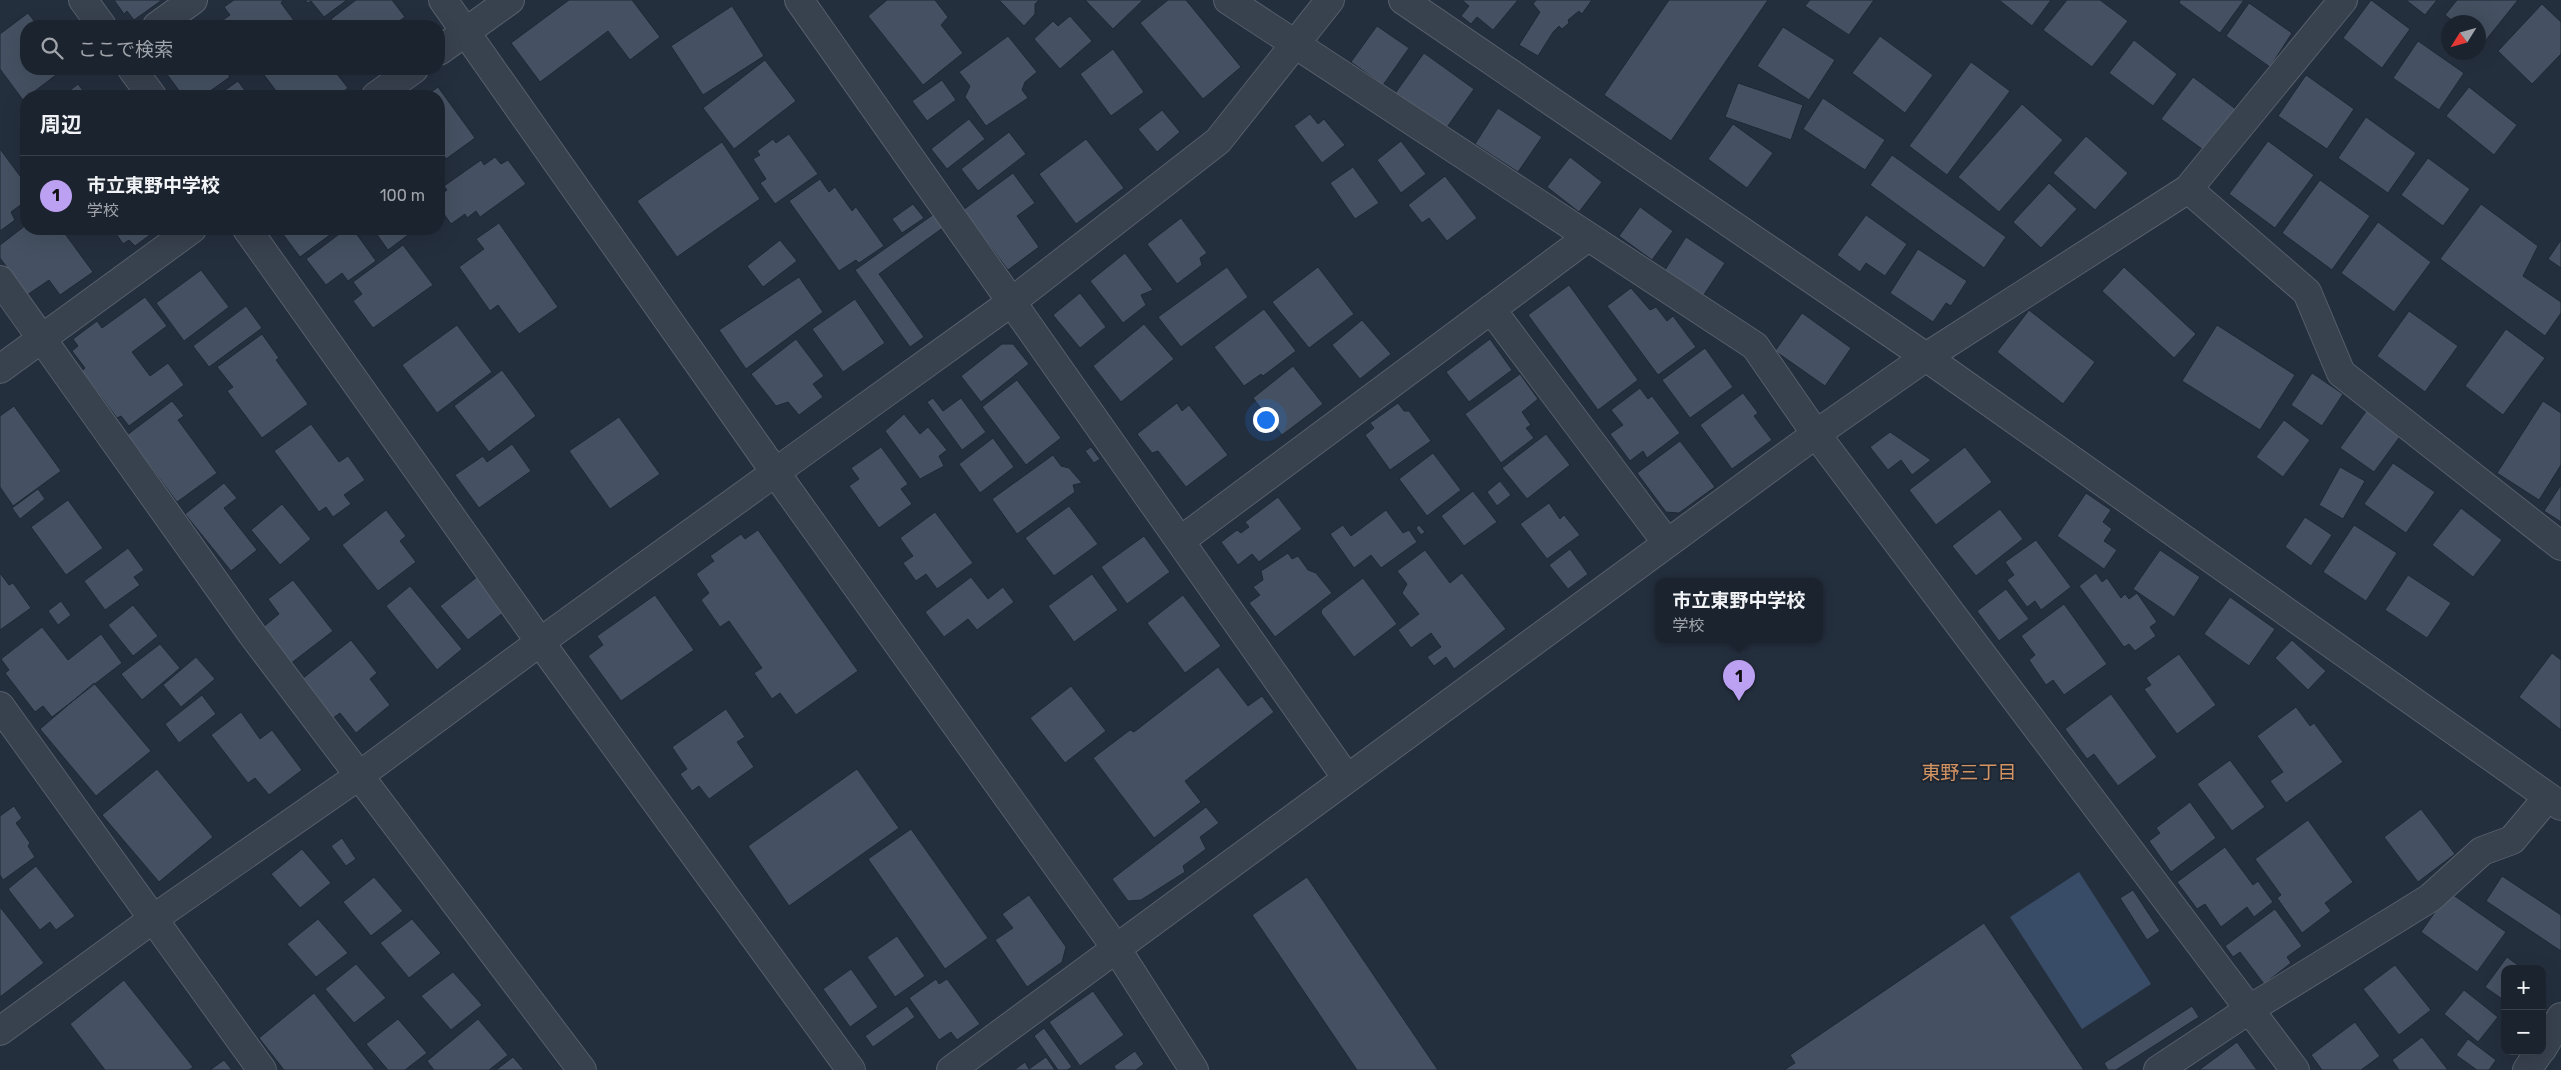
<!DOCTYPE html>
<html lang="ja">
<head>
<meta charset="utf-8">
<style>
	:root { --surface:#1b232e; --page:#242b36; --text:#f1f3f6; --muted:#a0a4aa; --line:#39404a; --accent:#bca0f2 }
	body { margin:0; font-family:Rubik,"Noto Sans JP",sans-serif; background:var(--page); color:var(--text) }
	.controls { position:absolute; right:15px; bottom:15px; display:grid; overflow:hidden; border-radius:10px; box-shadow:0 5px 20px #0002 }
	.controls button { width:45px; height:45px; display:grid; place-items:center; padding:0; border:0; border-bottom:1px solid var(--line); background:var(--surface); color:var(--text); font:25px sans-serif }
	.compass { position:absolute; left:2441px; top:15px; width:45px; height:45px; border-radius:50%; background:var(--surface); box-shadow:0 5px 20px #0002; rotate:233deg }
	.you { position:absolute; left:1265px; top:419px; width:18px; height:18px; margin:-12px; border:4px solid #fff; border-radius:50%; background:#1a73e8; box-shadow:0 0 0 8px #1a73e833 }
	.badge { display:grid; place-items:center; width:32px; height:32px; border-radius:50%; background:var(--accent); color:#111; font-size:16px; font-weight:700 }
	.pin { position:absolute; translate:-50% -41px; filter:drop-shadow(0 1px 2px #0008) }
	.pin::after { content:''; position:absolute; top:26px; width:18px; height:15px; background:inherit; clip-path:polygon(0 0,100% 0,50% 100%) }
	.popup { position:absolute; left:1655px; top:578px; width:168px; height:65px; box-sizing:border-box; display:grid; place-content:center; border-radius:10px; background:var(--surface); filter:drop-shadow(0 1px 4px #0005); font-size:16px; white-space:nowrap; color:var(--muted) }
	.popup b { font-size:19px; color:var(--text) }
	.popup::after { content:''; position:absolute; left:50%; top:100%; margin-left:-10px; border:10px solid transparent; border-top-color:var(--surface) }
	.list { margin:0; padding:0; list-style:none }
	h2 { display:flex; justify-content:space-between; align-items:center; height:65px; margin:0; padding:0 20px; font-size:21px }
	h2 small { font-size:16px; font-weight:400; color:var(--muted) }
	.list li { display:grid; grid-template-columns:32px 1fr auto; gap:15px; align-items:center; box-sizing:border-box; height:80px; padding:0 20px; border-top:1px solid var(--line) }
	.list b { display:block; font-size:19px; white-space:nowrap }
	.list p { margin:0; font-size:16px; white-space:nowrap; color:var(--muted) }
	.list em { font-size:16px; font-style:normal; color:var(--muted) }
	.icon { flex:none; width:28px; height:28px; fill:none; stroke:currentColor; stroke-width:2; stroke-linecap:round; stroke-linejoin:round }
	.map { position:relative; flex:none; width:2561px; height:1070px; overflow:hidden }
	.search { position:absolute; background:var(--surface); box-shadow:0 5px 20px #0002; left:20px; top:20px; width:425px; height:55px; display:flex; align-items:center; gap:12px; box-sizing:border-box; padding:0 18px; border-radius:20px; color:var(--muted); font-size:19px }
	.panel { position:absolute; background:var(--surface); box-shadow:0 5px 20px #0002; left:20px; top:90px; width:425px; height:145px; border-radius:20px }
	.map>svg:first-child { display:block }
	.water { fill:#394c67 }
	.building { fill:#455162; stroke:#1f2835 }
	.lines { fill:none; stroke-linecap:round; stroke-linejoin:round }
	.minor-casing { stroke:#565f6c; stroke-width:30 }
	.minor { stroke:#38414e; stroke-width:28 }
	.labels { text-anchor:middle; stroke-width:4; stroke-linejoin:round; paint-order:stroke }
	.neighbourhood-label { font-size:19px; fill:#d59563; stroke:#1d2633 }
</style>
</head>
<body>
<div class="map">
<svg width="2561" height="1070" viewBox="0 0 2561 1070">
	<rect width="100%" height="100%" fill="#242f3e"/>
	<path class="water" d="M2079,872L2151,984L2082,1029L2010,917Z"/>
	<path class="building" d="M114,0H162L134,20L127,11L124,14Z
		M234,0H283L281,3L298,26H227L223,20L230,15L224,7Z
		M305,0H347L324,17L311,1L308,3Z
		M356,0H392L405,17L396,23L398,26H336L331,19Z
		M569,0H632L660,37L630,60L608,31L540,82L511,43Z
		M887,0H935L948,17L941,25L963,53L923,85L868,16Z
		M999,0H1039L1035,4V14L1024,26Z
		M1085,0H1143L1113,29Z
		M1168,0H1186L1241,67L1203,99L1140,23Z
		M1462,0H1518L1493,30L1477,17L1471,24L1461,16L1469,6Z
		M1536,0H1592L1582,14L1579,11L1568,20L1569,23L1562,29L1559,26L1553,32L1538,56L1519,45L1540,12L1533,4Z
		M1669,0H1768L1671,141L1604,95Z
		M1810,0H1874L1849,35L1805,6Z
		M1999,0H2051L2032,26Z
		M2067,0H2100L2128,21L2092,67L2043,30Z
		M2180,0H2244L2220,33L2179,3Z
		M2371,0L2410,29L2382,68L2343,38Z
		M2406,0H2437L2425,15Z
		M2457,0H2518L2482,45L2478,42V22H2454L2445,15Z
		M2249,3L2292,33L2270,67L2226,36Z
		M2542,4L2561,22V54L2532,84L2498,51Z
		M732,6L764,56L703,95L671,46Z
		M28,13L38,26H26V69H64L23,100L0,69V34Z
		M1070,16L1092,41L1060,69L1034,39L1053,21L1058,26Z
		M1377,26L1409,48L1383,85L1351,62Z
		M1783,27L1835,60L1809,100L1757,66Z
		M1008,36L1037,72L1025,82L1022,90L1028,98L986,126L965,97L970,86L959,72Z
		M1880,36L1933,75L1905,113L1852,73Z
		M2134,40L2177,74L2153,106L2109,73Z
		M2418,41L2464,73L2439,110L2393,78Z
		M1113,49L1144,92L1111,116L1080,74Z
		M1424,53L1474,89L1445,130L1394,95Z
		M765,60L796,101L734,149L703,108Z
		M1971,62L2010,91L1947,175L1909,146Z
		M163,69H224L230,77L203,96H183Z
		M264,69H333L348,88L337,96H280L261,71Z
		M2306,75L2354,109L2327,149L2278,116Z
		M2193,77L2237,110L2206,152L2161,119Z
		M942,80L956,100L927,121L912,101Z
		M238,81L249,96H217Z
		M1738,83L1803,105L1791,140L1725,117Z
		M78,84L87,96H63Z
		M438,87L475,138L446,159L439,148V96H426Z
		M2469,87L2517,125L2494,155L2446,116Z
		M1823,98L1885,140L1865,170L1803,129Z
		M2022,104L2063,140L1999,212L1958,177Z
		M1498,108L1542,137L1518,172L1475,144Z
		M1162,110L1180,132L1157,152L1138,129Z
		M1310,114L1318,124L1324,119L1345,145L1322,163L1294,126Z
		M2366,117L2416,153L2388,193L2338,158Z
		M969,119L985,139L947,169L931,149Z
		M1733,124L1773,153L1747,188L1708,159Z
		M1009,132L1026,154L978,191L961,169Z
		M789,134L818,174L775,204L760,183L766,179L753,159L760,155L757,151L773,139L776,143Z
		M2086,136L2128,173L2095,210L2053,173Z
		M1086,139L1124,188L1076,224L1039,174Z
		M1401,141L1426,174L1401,193L1377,160Z
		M2268,141L2314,175L2275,228L2229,194Z
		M722,142L760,199L677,257L637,201Z
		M0,149L26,184V201L11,212L15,220L0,231Z
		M1892,155L2006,237L1984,268L1870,185Z
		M495,157L501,164L508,160L526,184L480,217L476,211L467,218L465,214L451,224L439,207V196L447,190L444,186L481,160L484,165Z
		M1570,157L1602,182L1579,212L1547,187Z
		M2428,158L2470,189L2443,226L2401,195Z
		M1353,167L1379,203L1355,219L1330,183Z
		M1013,173L1035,203L1017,216L1039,247L1008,270L963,210Z
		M1445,176L1477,218L1447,241L1429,218L1422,223L1408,205Z
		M820,179L829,192L835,187L852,211L856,207L884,246L859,263L856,260L839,271L789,201Z
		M2320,180L2370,216L2332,270L2282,233Z
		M2049,183L2077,209L2041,248L2013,222Z
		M913,204L924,218L902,233L892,219Z
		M2481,204L2538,246L2523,276L2561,302V313L2545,336L2440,259Z
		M1640,207L1673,231L1652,260L1619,236Z
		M934,214L944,227L879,274L924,337L910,347L855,270Z
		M1866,215L1907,244L1885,276L1866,263L1860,272L1837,255Z
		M1181,218L1207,253L1200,258L1202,265L1177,284L1147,244Z
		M2378,222L2431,262L2394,312L2341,273Z
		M499,223L558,307L519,334L498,305L490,311L459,267L484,249L476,239Z
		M26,225V229H58L61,233L63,231L93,272L60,295L49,280L27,295L0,258V245Z
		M113,229H158L135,246L129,240L123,244Z
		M279,229H338L300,257Z
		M346,229H353L376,261L348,281L342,273L326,285L306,259Z
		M373,229H409L412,232L388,250Z
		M1686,237L1725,263L1701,299L1663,273Z
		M780,240L797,261L763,287L747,266Z
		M2561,240V268L2548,259Z
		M403,245L433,285L373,328L353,301L362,294L353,282Z
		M1918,249L1967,281L1951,306L1946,303L1933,322L1890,293Z
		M1125,253L1153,290L1141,295L1146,305L1123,323L1090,281Z
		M1227,267L1248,297L1181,347L1158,317Z
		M1318,267L1354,314L1309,348L1272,302Z
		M2124,267L2196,334L2174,358L2102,291Z
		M201,270L229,307L184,341L156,303Z
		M799,277L823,312L746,369L719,330Z
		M1569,285L1638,380L1598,410L1528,315Z
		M1631,288L1650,310L1656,307L1667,321L1673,316L1696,347L1658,375L1607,306Z
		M1080,293L1106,327L1080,348L1053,315Z
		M145,297L167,326L132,352L150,376L168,363L184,385L129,426L121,416L117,418L82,371L85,368L72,351L78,346L73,339L97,321L102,328Z
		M855,299L885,343L843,372L812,329Z
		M246,306L262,328L209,367L193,346Z
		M1264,309L1296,351L1263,376L1261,374L1244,386L1214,347Z
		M2029,310L2095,362L2063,404L1997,352Z
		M2409,311L2458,346L2425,392L2377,356Z
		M1802,313L1851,348L1825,386L1775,351Z
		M1362,320L1391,354L1360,379L1332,345Z
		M1144,324L1174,359L1121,402L1093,366Z
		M457,325L492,372L437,413L402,365Z
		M2217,325L2295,375L2260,430L2182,381Z
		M2506,329L2545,358L2503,415L2465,386Z
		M262,334L279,358L276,360L308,404L262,438L227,391L233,387L217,367Z
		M796,339L824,376L813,384L823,397L799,415L788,402L776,406L751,374Z
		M1490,339L1512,370L1469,402L1446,372Z
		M1002,344H1013L1029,364L981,402L961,376Z
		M1705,348L1733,387L1690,418L1662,380Z
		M1293,366L1323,404L1282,435L1253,398Z
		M502,370L536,416L489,452L454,406Z
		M2312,373L2343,394L2322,426L2291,405Z
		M1520,374L1538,399L1522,412L1531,425L1526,428L1534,438L1501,463L1465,414Z
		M1017,380L1061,438L1026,465L982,407Z
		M1640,388L1648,399L1652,396L1680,433L1647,458L1643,451L1630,461L1610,434L1623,425L1611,410Z
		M1743,393L1758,413L1754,416L1772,440L1732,469L1700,425Z
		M933,398L943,411L961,398L986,432L962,450L927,402Z
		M172,401L184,416L178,420L217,473L177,502L127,435Z
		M2543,401L2561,413V465L2539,500L2497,473Z
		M1177,403L1182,411L1189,405L1228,455L1186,487L1158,451L1152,453L1137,434Z
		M1398,403L1404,411H1409L1431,441L1390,470L1365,435L1374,428L1370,423Z
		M14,406L61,471L13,506L0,487V416Z
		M2367,410L2401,435L2374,472L2340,448Z
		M904,414L920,434L928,427L947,450L939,456L944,466L920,479L885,431Z
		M619,417L660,474L610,509L569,451Z
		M2284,420L2310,440L2283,477L2256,457Z
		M311,424L339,462L348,456L365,480L344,495L351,504L333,517L326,507L319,512L274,451Z
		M1890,432L1931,460L1912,475L1901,460L1888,470L1870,447Z
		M1546,434L1570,465L1527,499L1502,468Z
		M993,438L1014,467L980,493L959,464Z
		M1680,441L1715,487L1679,513L1666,512L1637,473Z
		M512,444L531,471L479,508L455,475L483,456L487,462Z
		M881,447L908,484L901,489L912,504L879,528L849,486L859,479L851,468Z
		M1091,447L1100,459L1094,463L1085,451Z
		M1965,447L1992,482L1936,525L1909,490Z
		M1433,453L1461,490L1427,516L1399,479Z
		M1053,455L1061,466L1069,468L1082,483L1073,485L1075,492L1017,534L992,499Z
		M2393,463L2435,492L2406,533L2364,504Z
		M2340,467L2365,481L2343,519L2319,505Z
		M1500,481L1511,495L1497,506L1487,492Z
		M224,483L237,498L224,508L257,550L231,571L185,514Z
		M2561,485V522L2544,511Z
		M38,489L45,499L20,519L12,508Z
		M1473,491L1497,522L1464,546L1441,516Z
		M2086,493L2111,510L2103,522L2112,529L2104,541L2117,550L2104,569L2057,536Z
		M1278,497L1302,529L1259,562L1252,554L1238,565L1221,542L1237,530L1241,533L1249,527L1245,522Z
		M68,500L103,548L66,575L31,527Z
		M1549,503L1560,519L1564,515L1580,535L1547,559L1520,524Z
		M282,504L311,539L280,565L251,530Z
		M1069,506L1098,544L1054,576L1025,538Z
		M2461,508L2502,540L2473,577L2432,545Z
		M2000,509L2023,539L1976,576L1952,546Z
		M386,510L406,536L400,541L416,562L378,591L342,545Z
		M1386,510L1403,533L1409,530L1417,542L1381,568L1371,555L1354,568L1330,534L1343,525L1351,536Z
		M935,512L973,563L937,589L926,574L916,581L903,563L913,556L900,538Z
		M2305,517L2332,535L2311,566L2285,547Z
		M1419,525L1425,532L1421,535L1416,528Z
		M2354,525L2397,553L2366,601L2323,572Z
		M758,530L858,671L796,715L780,693L772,699L754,673L762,668L729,621L720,627L701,600L709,593L696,574L714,561L710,556L741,534L745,539Z
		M1144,536L1170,572L1127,604L1101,567Z
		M2036,540L2071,587L2041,610L2035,601L2027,607L2007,580L2014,575L2005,562Z
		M128,548L144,570L134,577L140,585L105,610L84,581Z
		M1570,549L1588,574L1568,589L1549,565Z
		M1425,550L1450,583L1462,573L1506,629L1454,669L1446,657L1434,666L1427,657L1441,647L1431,633L1411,648L1398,630L1419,614L1402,593L1407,584L1397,571Z
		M2160,550L2200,577L2174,617L2133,589Z
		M1288,553L1292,559L1298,556L1308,570L1316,573L1332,593L1275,637L1249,603L1260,595L1253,587L1263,580L1261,571Z
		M0,573L9,585L13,583L31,608L0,630Z
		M2096,573L2102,582L2107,578L2121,598L2125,594L2129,599L2137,593L2157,622L2150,627L2156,636L2135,651L2129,644L2124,647L2079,586Z
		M1092,574L1118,610L1074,642L1048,606Z
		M2408,575L2451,603L2427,638L2385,610Z
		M477,577L504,612L468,640L440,606Z
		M971,577L988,599L1003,587L1014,602L977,630L968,619L944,637L925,612Z
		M1363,578L1397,624L1354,657L1321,613L1322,609Z
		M293,580L333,631L290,664L262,628L279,614L268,599Z
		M410,586L462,649L437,670L386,606Z
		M2006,589L2029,619L1999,641L1977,611Z
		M655,595L694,650L621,701L588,656L603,645L597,636Z
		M1183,595L1221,646L1185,673L1147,623Z
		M2230,597L2275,629L2249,666L2204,634Z
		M61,601L71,615L58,625L48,611Z
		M2064,604L2107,664L2064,695L2053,680L2046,685L2029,660L2035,655L2021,636Z
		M133,605L158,636L133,656L108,625Z
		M42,627L68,660L101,634L122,663L52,717L43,706L35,712L5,673L9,670L1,659Z
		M351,640L377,673L370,679L390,705L356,733L340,713L333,718L302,679Z
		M2292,640L2326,671L2308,690L2275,658Z
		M160,644L180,668L142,700L121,674Z
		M2552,653L2561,660V730L2519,697Z
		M2179,654L2216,705L2177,734L2144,689L2151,685L2146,678Z
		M196,657L215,679L181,707L163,685Z
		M1218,667L1248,706L1262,696L1274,712L1185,781L1201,802L1154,838L1093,758L1130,730L1134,732Z
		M94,683L151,751L96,796L40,729Z
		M1071,686L1106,731L1065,763L1030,718Z
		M2111,694L2157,757L2118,786L2094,754L2087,759L2065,729Z
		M202,695L216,714L179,743L165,724Z
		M2296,707L2310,726L2314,723L2343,762L2286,803L2270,781L2283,772L2257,736Z
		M726,709L745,737L737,742L754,767L709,799L699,786L692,791L680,774L687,769L672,747Z
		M241,712L260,739L272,730L302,770L269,795L255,778L248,783L211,735Z
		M2230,760L2265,807L2232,831L2197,784Z
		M157,769L213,837L159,882L102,815Z
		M857,769L899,828L789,906L748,846Z
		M2190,802L2216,838L2171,872L2149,841L2160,833L2156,828Z
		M14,806L22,818L16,823L30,843L28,846L35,857L3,880L0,875V816Z
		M1206,807L1219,823L1200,837L1206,849L1183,866L1185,872L1141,900L1128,901L1112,879Z
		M2421,809L2455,854L2418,882L2384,837Z
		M2308,820L2353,882L2325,903L2331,911L2302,933L2277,898L2281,895L2255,859Z
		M911,829L988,938L945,969L868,859Z
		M342,838L356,859L346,866L331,846Z
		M2225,847L2253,885L2258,881L2273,902L2254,917L2247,907L2221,927L2205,904L2197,909L2177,882Z
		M302,849L331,883L300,908L271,874Z
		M36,866L75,916L56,930L50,922L40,930L8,889Z
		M2502,876L2561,915V951L2486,901Z
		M374,877L403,911L371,936L343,902Z
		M1307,877L1438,1070H1357L1252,915Z
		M2133,890L2160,931L2147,940L2120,898Z
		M2449,892L2506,932L2477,972L2421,932Z
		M1029,895L1066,947L1062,962L1027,987L995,940L1013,928L1002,914Z
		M0,907L44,963L0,997Z
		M2275,909L2302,946L2287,957L2291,963L2264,984L2240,952L2233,957L2225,946Z
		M318,919L348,953L316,977L287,944Z
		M412,919L441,953L409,978L380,943Z
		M1984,923L2084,1070H1784L1795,1063L1790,1055Z
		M897,936L925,976L895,997L867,957Z
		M2507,957L2523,969H2505V1001L2485,987Z
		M356,964L386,998L354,1023L325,989Z
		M2395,965L2431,1010L2399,1035L2363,989Z
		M851,969L878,1007L850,1027L823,989Z
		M453,972L482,1005L451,1030L421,996Z
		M936,979L939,984L947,979L980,1024L957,1040L951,1032L939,1040L909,998Z
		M124,980L193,1067L189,1070H105L70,1024Z
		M2464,990L2498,1017L2478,1042L2444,1014Z
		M1093,991L1124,1035L1080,1066L1049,1022Z
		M314,993L375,1070H284L259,1038Z
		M907,1006L915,1017L873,1047L865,1036Z
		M2192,1006L2199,1017L2116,1070H2108L2104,1063Z
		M398,1019L427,1053L405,1070H388L366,1044Z
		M478,1019L508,1055L489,1070H434L427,1061Z
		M2355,1022L2380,1056L2361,1070H2322L2311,1055Z
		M1044,1028L1072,1067L1067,1070H1058L1034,1036Z
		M2422,1037L2448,1070H2399L2392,1060Z
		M2468,1039L2496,1060L2489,1070H2477L2456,1055Z
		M2237,1042L2257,1070H2199Z
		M1135,1051L1144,1064L1136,1070H1116L1114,1066Z
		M513,1057L524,1070H496Z
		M1046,1057L1055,1070H1014L1025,1062L1029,1069Z
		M224,1060L232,1070H210Z"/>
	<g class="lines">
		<defs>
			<path id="minor" d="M83,0L102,26
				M443,0L775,472L1116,948L1194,1070
				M799,0L1346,777
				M1228,0L1755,346L1816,434L2295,1070
				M1403,0L1926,357L2561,806
				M157,26L193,0
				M439,51L510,0
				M132,69L152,96
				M376,96L414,69
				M2188,189L2307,292L2341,373L2561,546
				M247,229L540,642L851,1070
				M0,280L252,634L582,1070
				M1491,309L1667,543
				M0,369L192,229
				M1180,541L1588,237
				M0,706L262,1070
				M0,1031L153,919L360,775L540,642L1010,303L1218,141L1330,0
				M2542,1049L2561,1017
				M951,1070L1816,434L1926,357L2188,189L2343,0
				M2158,1070L2250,1009L2430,898L2482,851L2512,840L2548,797
				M2527,1070L2540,1051"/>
		</defs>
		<use href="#minor" class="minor-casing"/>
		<use href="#minor" class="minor"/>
	</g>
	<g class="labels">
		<g class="neighbourhood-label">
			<text x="1969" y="779">東野三丁目</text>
		</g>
	</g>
</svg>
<div class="controls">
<button>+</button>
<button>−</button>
</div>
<svg class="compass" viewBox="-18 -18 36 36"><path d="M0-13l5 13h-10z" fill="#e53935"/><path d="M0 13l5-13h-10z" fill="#a0a4aa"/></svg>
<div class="you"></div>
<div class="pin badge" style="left:1739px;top:701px">1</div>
<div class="popup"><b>市立東野中学校</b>学校</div>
<div class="search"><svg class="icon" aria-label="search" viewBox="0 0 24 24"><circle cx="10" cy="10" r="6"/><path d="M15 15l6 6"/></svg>ここで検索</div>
<section class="panel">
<h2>周辺<small></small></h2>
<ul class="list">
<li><span class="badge">1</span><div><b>市立東野中学校</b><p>学校</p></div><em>100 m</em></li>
</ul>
</section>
</div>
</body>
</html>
